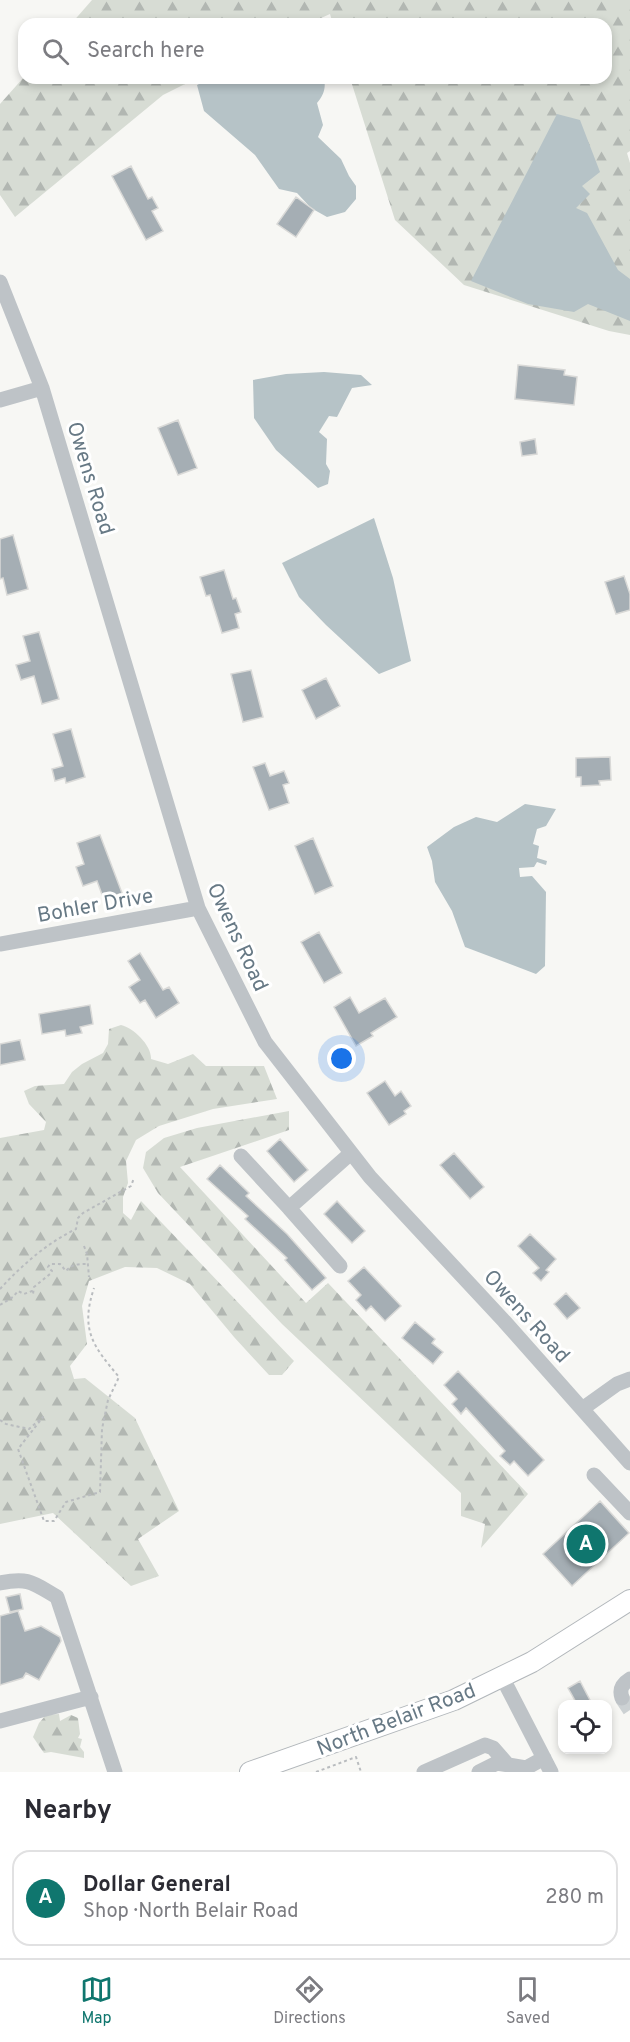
<!DOCTYPE html>
<html lang="en">
<head>
<meta charset="utf-8">
<style>
	:root { --surface:#fff; --page:#f2f2f3; --text:#2b2b33; --muted:#7c7c81; --line:#e1e1e2; --accent:#0f766e }
	body { margin:0; font-family:Overpass,sans-serif; background:var(--page); color:var(--text) }
	.controls { position:absolute; right:18px; bottom:18px; display:grid; overflow:hidden; border-radius:12px; box-shadow:0 3px 9px #0003 }
	.controls button { width:54px; height:54px; display:grid; place-items:center; padding:0; border:0; border-bottom:2px solid var(--line); background:var(--surface); color:var(--text); font:30px sans-serif }
	.you { position:absolute; left:342px; top:1059px; width:21px; height:21px; margin:-15px; border:4px solid #fff; border-radius:50%; background:#1a73e8; box-shadow:0 0 0 9px #1a73e833 }
	.badge { display:grid; place-items:center; width:39px; height:39px; border-radius:50%; background:var(--accent); color:#fff; font-size:20px; font-weight:700 }
	.pin { position:absolute; translate:-50% -50%; border:3px solid #fff; box-shadow:0 2px 6px #0006 }
	.list { margin:0; padding:0; list-style:none }
	h2 { display:flex; justify-content:space-between; align-items:center; height:78px; margin:0; padding:0 24px; font-size:26px }
	h2 small { font-size:20px; font-weight:400; color:var(--muted) }
	.list li { display:grid; grid-template-columns:39px 1fr auto; gap:18px; align-items:center; box-sizing:border-box; height:96px; margin:0 12px 12px; padding:0 12px; border:2px solid var(--line); border-radius:18px }
	.list b { display:block; font-size:22px; white-space:nowrap }
	.list p { margin:0; font-size:20px; white-space:nowrap; color:var(--muted) }
	.list em { font-size:20px; font-style:normal; color:var(--muted) }
	.icon { flex:none; width:33px; height:33px; fill:none; stroke:currentColor; stroke-width:2; stroke-linecap:round; stroke-linejoin:round }
	.map { position:relative; flex:none; width:630px; height:1772px; overflow:hidden }
	.search { position:absolute; background:var(--surface); box-shadow:0 3px 9px #0003; left:18px; right:18px; top:18px; height:66px; display:flex; align-items:center; gap:15px; box-sizing:border-box; padding:0 21px; border-radius:18px; color:var(--muted); font-size:22px }
	.sheet { height:186px; background:var(--surface) }
	nav { display:flex; justify-content:space-around; align-items:center; box-sizing:border-box; height:84px; border-top:2px solid var(--line); background:var(--surface); font-size:16px; color:var(--muted) }
	nav a { display:grid; justify-items:center; gap:3px }
	nav .on { color:var(--accent) }
	.map>svg:first-child { display:block }
	.forest { fill:url(#forest-firs) }
	.water { fill:#b6c3c7 }
	.building { fill:#a5aeb4; stroke:#d9d9d7; stroke-width:1.5 }
	.lines { fill:none; stroke-linecap:round; stroke-linejoin:round }
	.minor-tunnel { stroke:#ccd1d3; stroke-width:15; stroke-dasharray:15 8; stroke-linecap:butt }
	.major-casing { stroke:#b2b7bb; stroke-width:22 }
	.path { stroke:#b9bcbf; stroke-width:2; stroke-dasharray:3 3; stroke-linecap:butt }
	.minor { stroke:#bec3c7; stroke-width:15 }
	.major { stroke:#fff; stroke-width:20 }
	.labels { text-anchor:middle; stroke-width:6; stroke-linejoin:round; paint-order:stroke }
	.street-label { font-size:21px; fill:#677985; stroke:#fff }
</style>
</head>
<body>
<div class="map">
<svg width="630" height="1772" viewBox="0 0 630 1772">
	<defs>
		<pattern id="forest-firs" width="22" height="20" patternUnits="userSpaceOnUse" patternTransform="scale(1.5)"><rect width="22" height="20" fill="#d7dcd4"/><path d="M5 1l3.5 6h-7zM16 11l3.5 6h-7z" fill="#b2b7b2"/></pattern>
	</defs>
	<rect width="100%" height="100%" fill="#f7f7f4"/>
	<path class="forest" d="M92,0H630V151L627,153L630,163V335L609,331L464,285L395,220L350,78H606V24H333L330,14L308,24H71Z
		M24,77V78H197L163,95L15,217L0,195V104Z
		M121,1025C134,1028 152,1046 151,1059L168,1064L193,1054L206,1066H264L277,1099L213,1109L159,1126L136,1140L126,1161L128,1183L123,1197V1213L131,1220L141,1201L294,1361L282,1375H269L234,1337L190,1284L157,1268L125,1267L89,1281L82,1306L87,1344L70,1366L74,1379L85,1378L135,1418L179,1511L138,1539L159,1576L131,1586L53,1513L0,1524V1138L44,1130L46,1122L29,1104L24,1091L35,1086L64,1084L72,1072L82,1064L103,1053L108,1044L109,1029Z
		M289,1111V1130L180,1167L306,1303L328,1283L528,1494L481,1548L485,1524L461,1516V1493L282,1324L158,1193L143,1168L146,1152L164,1138L197,1128Z
		M59,1714L60,1721L71,1715L78,1718L80,1734L78,1738L82,1739L80,1747L84,1752V1758L51,1752L44,1753L33,1737L39,1723L46,1715Z"/>
	<path class="water" d="M211,78H324C326,88 324,95 317,103L323,125L318,137L341,159L349,176L356,186V199L345,212L327,217L311,208L297,193L279,189L255,155L204,111L197,85Z
		M557,114L580,120L600,172L582,186L590,194L576,208L587,213L618,270L630,279V321L588,304L574,312L528,304L471,281Z
		M324,372L361,375L372,385L352,388L337,417L329,416L319,432L327,439L326,464L330,471L328,484L318,488L276,450L254,418L253,380L286,374Z
		M374,518L393,578L411,661L379,674L326,625L299,597L282,563Z
		M525,804L556,809L546,826L537,829L533,844L539,846L537,858L547,861L546,865L537,862L534,867L519,868L520,877L532,876L546,892L545,966L536,974L465,947L452,911L435,882L432,861L427,847L454,827L476,817L497,822Z"/>
	<path class="building" d="M131,166L148,199L152,197L158,208L152,211L163,231L146,240L112,176Z
		M296,197L314,210L296,237L277,224Z
		M518,365L565,370L564,375L577,377L574,405L515,399Z
		M178,420L197,468L178,475L158,428Z
		M535,439L537,454L522,456L520,442Z
		M13,535L28,589L7,595L3,578L0,579V539Z
		M224,570L233,599L236,598L241,612L235,614L239,628L222,633L210,595L206,596L200,577Z
		M624,576L630,594V610L616,614L605,582Z
		M39,632L59,699L42,704L34,676L21,680L16,665L30,661L23,636Z
		M251,670L263,717L243,722L231,674Z
		M326,678L340,706L316,719L302,690Z
		M71,729L85,777L66,783L65,778L55,781L52,769L63,766L53,734Z
		M610,757L611,780L599,781L600,785L581,786V777H576V758Z
		M265,763L270,776L284,771L289,783L283,785L289,803L269,810L253,767Z
		M100,835L122,893L104,900L97,881L83,886L76,867L84,864L77,843Z
		M313,838L333,886L315,894L295,846Z
		M319,932L342,973L324,983L301,942Z
		M140,953L163,990L169,987L179,1003L156,1018L145,1000L140,1003L129,987L140,980L128,961Z
		M350,997L359,1013L385,998L397,1017L371,1033L373,1036L356,1046L334,1007Z
		M90,1005L93,1024L80,1027L82,1033L66,1036L65,1030L42,1034L39,1014Z
		M20,1040L25,1060L0,1065V1044Z
		M385,1081L395,1096L401,1091L411,1106L404,1111L406,1114L389,1125L367,1093Z
		M280,1139L308,1170L294,1182L267,1151Z
		M454,1153L484,1187L470,1199L440,1165Z
		M220,1165L249,1193L246,1196L287,1234L326,1278L312,1290L285,1260L287,1258L245,1219L248,1216L207,1179Z
		M337,1201L365,1231L352,1243L324,1214Z
		M530,1234L556,1259L546,1270L549,1272L541,1281L533,1273L539,1268L518,1246Z
		M364,1267L401,1306L385,1321L371,1306L366,1311L356,1300L361,1295L348,1281Z
		M566,1293L580,1308L567,1319L554,1304Z
		M415,1322L435,1339L432,1343L443,1352L433,1364L402,1338Z
		M458,1371L544,1460L528,1476L514,1461L510,1465L500,1456L505,1451L466,1408L461,1414L452,1404L457,1399L444,1385Z
		M600,1501L629,1533L572,1586L543,1554Z
		M20,1594L23,1609L10,1612L6,1597Z
		M18,1611L25,1631L41,1626L60,1637L61,1641L39,1680L26,1673L23,1678L0,1685V1616Z
		M580,1681L592,1704H577L568,1688Z"/>
	<g class="lines">
		<path class="minor-tunnel" d="M622,1698L630,1710"/>
		<defs>
			<path id="major" d="M250,1772L454,1700L532,1662L630,1600"/>
		</defs>
		<use href="#major" class="major-casing"/>
		<path class="path" d="M84,1246L87,1254L89,1277
			M0,1289C22,1265 47,1243 76,1229L78,1218L83,1213L131,1186L134,1178
			M0,1305L13,1297L18,1291L24,1294L32,1291L33,1294L34,1287L50,1274L52,1271L48,1267L50,1264H60L66,1271C72,1264 78,1264 88,1264
			M0,1420L6,1424L29,1429L43,1417L18,1449L44,1521H54L66,1502L100,1492L102,1429L108,1400L119,1377C93,1346 80,1330 94,1288
			M316,1772L356,1757L361,1772"/>
		<path class="minor" d="M0,282L42,388L198,908L265,1042L370,1177L504,1321L630,1463
			M0,400L42,388
			M0,944L198,908
			M241,1156L289,1208L351,1153
			M289,1208L340,1266
			M582,1409L617,1384L630,1379
			M594,1475L630,1513
			M0,1583C29,1577 33,1583 57,1597L115,1772
			M502,1677L551,1772
			M622,1698C619,1689 622,1684 630,1679
			M0,1721L91,1697
			M424,1772L485,1745L493,1748L507,1764
			M479,1772L497,1763L526,1768L544,1758"/>
		<use href="#major" class="major"/>
	</g>
	<g class="labels">
		<g class="street-label">
			<text transform="translate(91 478) rotate(73)" y="7">Owens Road</text>
			<text transform="translate(95 905) rotate(-10)" y="7">Bohler Drive</text>
			<text transform="translate(238 937) rotate(65)" y="7">Owens Road</text>
			<text transform="translate(527 1316) rotate(48)" y="7">Owens Road</text>
			<text transform="translate(396 1719) rotate(-21)" y="7">North Belair Road</text>
		</g>
	</g>
</svg>
<div class="controls">
<button><svg class="icon" aria-label="locate" viewBox="0 0 24 24"><circle cx="12" cy="12" r="6"/><path d="M12 2v4M12 18v4M2 12h4M18 12h4"/></svg></button>
</div>
<div class="you"></div>
<div class="pin badge" style="left:586px;top:1544px">A</div>
<div class="search"><svg class="icon" aria-label="search" viewBox="0 0 24 24"><circle cx="10" cy="10" r="6"/><path d="M15 15l6 6"/></svg>Search here</div>
</div>
<section class="sheet">
<h2>Nearby<small></small></h2>
<ul class="list">
<li><span class="badge">A</span><div><b>Dollar General</b><p>Shop · North Belair Road</p></div><em>280 m</em></li>
</ul>
</section>
<nav>
<a class="on"><svg class="icon" aria-label="map" viewBox="0 0 24 24"><path d="M3 6l6-2 6 2 6-2v14l-6 2-6-2-6 2zM9 4v14M15 6v14"/></svg>Map</a>
<a><svg class="icon" aria-label="directions" viewBox="0 0 24 24"><path d="M12 3l9 9-9 9-9-9zM9 14v-3h6M13 9l2 2-2 2"/></svg>Directions</a>
<a><svg class="icon" aria-label="saved" viewBox="0 0 24 24"><path d="M7 4h10v16l-5-4-5 4z"/></svg>Saved</a>
</nav>
</body>
</html>
